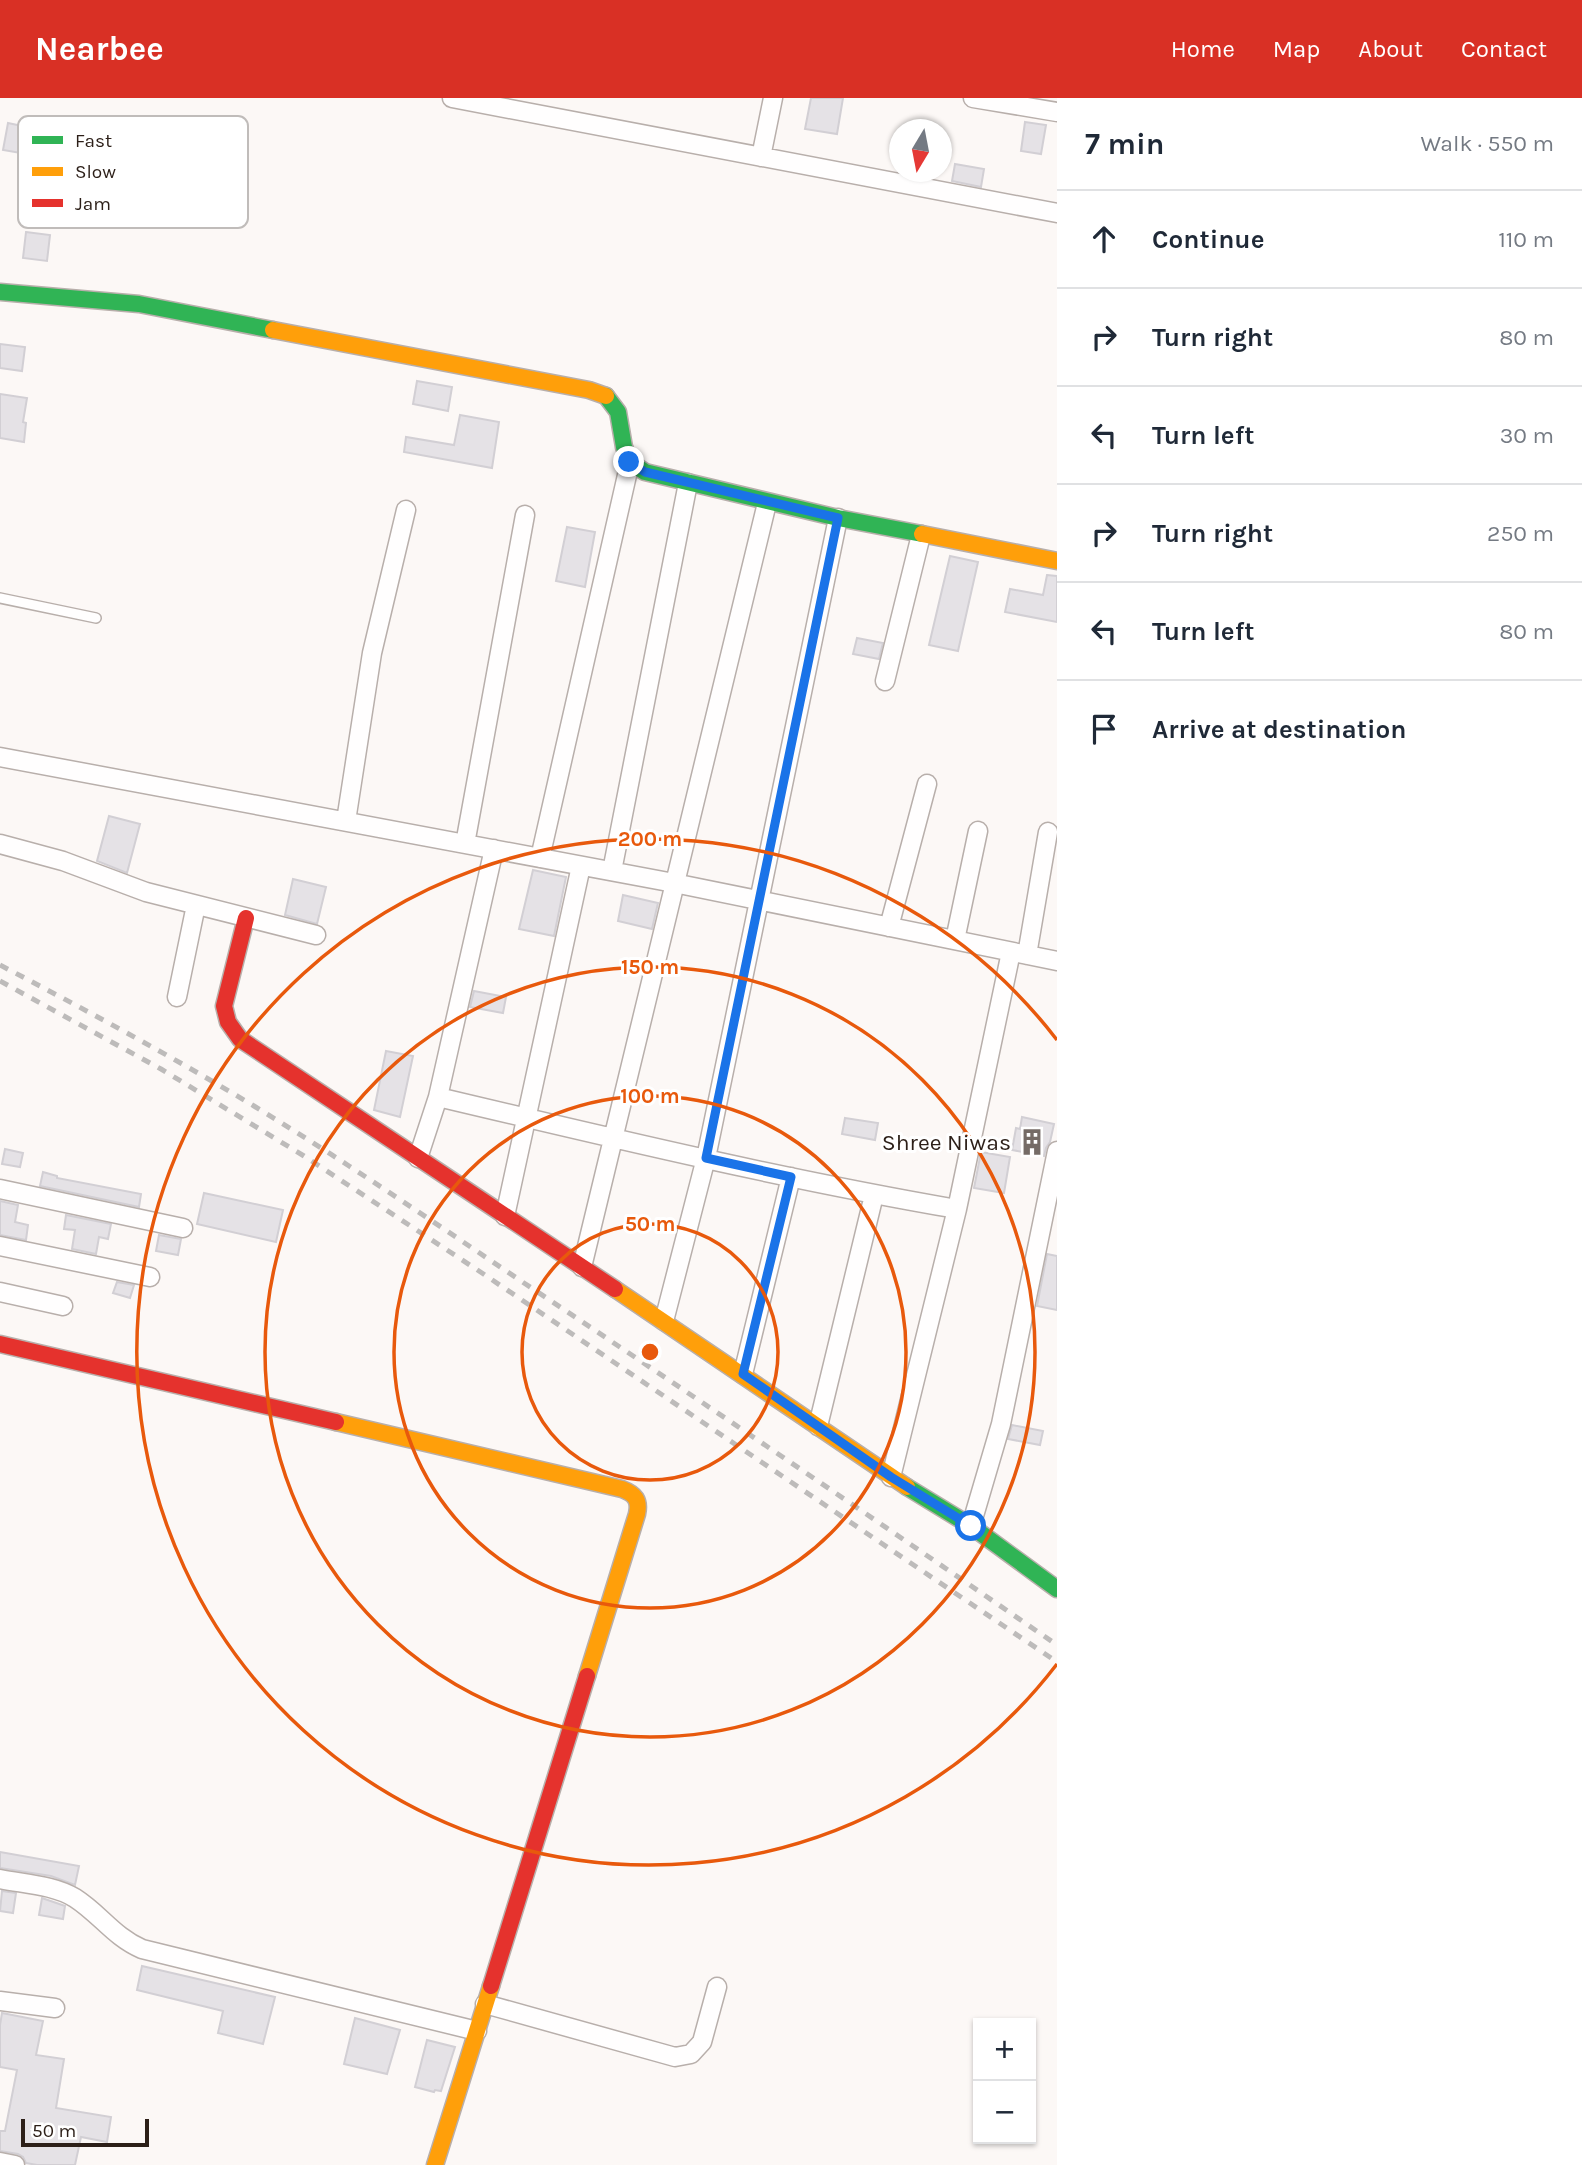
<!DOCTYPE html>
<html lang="en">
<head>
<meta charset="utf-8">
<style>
	:root { --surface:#fff; --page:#f6f6f7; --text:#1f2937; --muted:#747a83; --line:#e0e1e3; --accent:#d93025 }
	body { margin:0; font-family:Karla,sans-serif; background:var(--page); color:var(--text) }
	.controls { position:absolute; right:21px; bottom:21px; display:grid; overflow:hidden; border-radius:0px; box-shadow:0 2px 5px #0004 }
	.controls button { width:63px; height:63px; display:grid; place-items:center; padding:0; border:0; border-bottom:2px solid var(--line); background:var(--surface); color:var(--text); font:35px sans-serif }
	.compass { position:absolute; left:889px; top:21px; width:63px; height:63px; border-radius:50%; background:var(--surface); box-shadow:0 2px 5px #0004; rotate:190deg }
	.scale { position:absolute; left:21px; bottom:18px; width:128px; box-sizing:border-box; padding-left:7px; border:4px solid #2c1f18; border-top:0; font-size:19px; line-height:24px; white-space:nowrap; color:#2c1f18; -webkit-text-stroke:5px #fff; paint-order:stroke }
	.stop { position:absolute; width:21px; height:21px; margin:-16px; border:5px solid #1a73e8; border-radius:50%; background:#fff }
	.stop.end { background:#1a73e8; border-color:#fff; box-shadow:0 2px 7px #0008 }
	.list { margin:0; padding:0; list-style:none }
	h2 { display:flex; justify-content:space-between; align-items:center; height:91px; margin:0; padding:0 28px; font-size:30px }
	h2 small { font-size:23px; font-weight:400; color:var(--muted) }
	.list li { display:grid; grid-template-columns:46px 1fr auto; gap:21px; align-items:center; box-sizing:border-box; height:98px; padding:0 28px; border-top:2px solid var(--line) }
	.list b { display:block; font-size:26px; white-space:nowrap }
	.list em { font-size:23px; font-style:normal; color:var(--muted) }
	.icon { flex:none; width:38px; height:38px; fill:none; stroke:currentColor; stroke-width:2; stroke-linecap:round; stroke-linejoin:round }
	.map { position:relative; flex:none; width:1057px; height:2067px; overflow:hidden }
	header { display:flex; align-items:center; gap:42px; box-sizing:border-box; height:98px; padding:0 35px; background:var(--accent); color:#fff }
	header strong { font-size:33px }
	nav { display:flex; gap:38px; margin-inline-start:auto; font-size:24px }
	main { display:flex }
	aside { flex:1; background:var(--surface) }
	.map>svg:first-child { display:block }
	.building { fill:#e5e2e6; stroke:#d2cfd4; stroke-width:2 }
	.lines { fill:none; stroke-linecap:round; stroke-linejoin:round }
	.lane-casing { stroke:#b8afab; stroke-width:12 }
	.street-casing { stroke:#b8afab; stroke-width:21 }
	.fast-casing { stroke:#b8afab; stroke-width:19 }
	.slow-casing { stroke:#b8afab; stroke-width:19 }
	.jam-casing { stroke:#b8afab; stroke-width:19 }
	.lane { stroke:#fffefe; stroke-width:9 }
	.street { stroke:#fffefe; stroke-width:18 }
	.fast { stroke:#30b455; stroke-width:16 }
	.slow { stroke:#ff9f0a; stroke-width:16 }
	.jam { stroke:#e5322d; stroke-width:16 }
	.rail { stroke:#bdbbba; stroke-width:5; stroke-dasharray:9 9; stroke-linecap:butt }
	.route { stroke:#1a73e8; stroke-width:9 }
	.ring { fill:none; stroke:#e8590c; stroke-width:3.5 }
	.labels { text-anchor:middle; stroke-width:6; stroke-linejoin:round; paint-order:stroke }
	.poi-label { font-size:23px; fill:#2c1f18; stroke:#fff; text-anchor:end }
	.key { fill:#fff; stroke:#c0bcba; stroke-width:2 }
	.key-label { font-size:19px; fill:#2c1f18 }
	.centre { fill:#e8590c; stroke:#fff; stroke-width:3.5 }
	.ring-label { font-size:21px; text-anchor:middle; font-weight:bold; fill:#e8590c; stroke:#fff; stroke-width:6; stroke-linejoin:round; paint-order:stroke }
</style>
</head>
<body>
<header>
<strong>Nearbee</strong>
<nav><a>Home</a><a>Map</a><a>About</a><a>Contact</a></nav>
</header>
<main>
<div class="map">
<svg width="1057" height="2067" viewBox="0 0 1057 2067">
	<rect width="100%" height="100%" fill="#fcf8f6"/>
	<path class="building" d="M811,0H843L837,36L805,31Z
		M1025,24L1046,27L1041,56L1021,53Z
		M8,25L41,32L33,57L3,52Z
		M955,66L984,71L981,89L952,83Z
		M26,134L50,137L47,163L23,160Z
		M0,246L25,249L22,273L0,270Z
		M417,283L452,289L448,313L413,306Z
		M0,296L27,300L23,324L26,325L24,344L0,340Z
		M460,317L499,324L492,370L404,354L406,339L454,347Z
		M567,429L595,434L585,489L556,483Z
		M950,458L978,464L958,553L929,547Z
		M1047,477L1057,478V524L1005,514L1010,491L1043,497Z
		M857,540L883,545L879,561L853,556Z
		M109,718L140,726L127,775L97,763Z
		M533,772L566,779L554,838L519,831Z
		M293,781L326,789L317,826L285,817Z
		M623,797L658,805L652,831L618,823Z
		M474,893L506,899L503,915L470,909Z
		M386,953L413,958L400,1019L374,1012Z
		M1022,1019L1054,1026L1050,1044L1046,1050L1044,1058L1012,1052L1016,1030L1020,1031Z
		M845,1020L878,1025L875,1042L842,1036Z
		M5,1051L23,1055L20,1069L2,1066Z
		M981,1054L1010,1059L1004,1095L974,1090Z
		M43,1074L57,1078V1080L141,1096L139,1109L40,1088Z
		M204,1095L283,1112L276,1144L197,1126Z
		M0,1103L18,1107L15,1124L28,1127L26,1142L0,1137Z
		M66,1117L111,1126L108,1141L99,1139L96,1156L72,1151L75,1132L64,1131Z
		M159,1137L181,1141L178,1157L156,1153Z
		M1047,1156L1057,1158V1212L1037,1208Z
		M117,1184L134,1187L130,1200L113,1195Z
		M1012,1327L1043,1333L1040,1347L1008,1341Z
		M0,1754L79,1768L75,1787L51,1778L0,1770Z
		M2,1793L16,1795L13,1815L0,1813Z
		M42,1800L65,1808L63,1821L39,1817Z
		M142,1868L275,1899L263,1946L218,1935L223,1913L137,1892Z
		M2,1915L43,1923L36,1957L64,1961L56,2010L111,2019L107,2044L81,2039L75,2067H37L26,2065L23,2059L18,2056L0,2053V2033H5L17,1972L0,1969V1927Z
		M355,1920L400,1932L387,1976L344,1966Z
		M427,1942L455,1949L441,1993L435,1992L434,1994L415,1989Z"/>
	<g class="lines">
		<defs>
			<path id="lane" d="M0,500L96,520"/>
			<path id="street" d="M452,0L1057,115
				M973,0L1057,14
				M761,59L773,0
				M885,583L921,437
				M0,659L674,785L1057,863
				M346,723L372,555L406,412
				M0,746L63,763L146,794L316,837
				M465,746L525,417
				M540,760L630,364
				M612,773L688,385
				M889,829L927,686
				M955,842L978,733
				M1027,857L1048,734
				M177,899L196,807
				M438,999C611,1040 783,1081 957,1111
				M418,1060L438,999L494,751
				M0,1091L183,1130
				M505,1118L581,768
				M0,1148L150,1179
				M582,1169L767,405
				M0,1194L63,1208
				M664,1223L706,1060L838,420
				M743,1276L791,1079
				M818,1328L874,1097
				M891,1379L957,1111L1011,854
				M971,1428L1001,1326L1057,1053
				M0,1781C25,1786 54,1787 75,1800C100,1816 114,1839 142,1851L477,1933
				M0,1903L55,1910
				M485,1906L675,1959L691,1956L702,1944L717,1889
				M0,2064L15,2067"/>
			<path id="fast" d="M0,194L139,206L273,232
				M606,298L618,314L624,349L630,364L645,374L838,420L922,436
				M907,1389L971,1428L1057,1491"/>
			<path id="slow" d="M273,232L589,292L606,298
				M922,436L1057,463
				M615,1191L907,1389
				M336,1324L622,1391C635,1396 640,1402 637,1416L587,1578
				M435,2067L491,1888"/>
			<path id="jam" d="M246,820L224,908L228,924L240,941L615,1191
				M0,1246L336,1324
				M491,1888L587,1578"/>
		</defs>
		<use href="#lane" class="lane-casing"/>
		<use href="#street" class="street-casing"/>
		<use href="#fast" class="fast-casing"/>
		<use href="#slow" class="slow-casing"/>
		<use href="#jam" class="jam-casing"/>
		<use href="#lane" class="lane"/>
		<use href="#street" class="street"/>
		<use href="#fast" class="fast"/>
		<use href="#slow" class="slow"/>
		<use href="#jam" class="jam"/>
		<path class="rail" d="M0,867C86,912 171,958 254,1008C346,1064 435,1125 524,1185C703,1304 880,1425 1057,1547
			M0,883L161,971L304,1058L482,1175L1057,1564"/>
	</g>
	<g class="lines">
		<path class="route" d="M629,364L645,374L838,420L706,1060L791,1079L743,1276L891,1379L971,1428"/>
	</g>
	<g class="ring">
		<circle cx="650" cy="1254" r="128"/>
		<circle cx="650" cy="1254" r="256"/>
		<circle cx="650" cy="1254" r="385"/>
		<path d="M1057 1566A513 513 0 1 1 1057 942"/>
	</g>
	<defs>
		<symbol id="building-bare" viewBox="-9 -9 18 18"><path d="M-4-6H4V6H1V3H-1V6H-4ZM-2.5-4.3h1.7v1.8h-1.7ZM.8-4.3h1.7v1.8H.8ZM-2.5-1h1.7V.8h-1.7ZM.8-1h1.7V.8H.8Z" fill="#756b66" stroke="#fff" stroke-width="2.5" paint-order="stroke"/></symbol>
	</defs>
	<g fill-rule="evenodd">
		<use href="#building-bare" x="1013" y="1025" width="38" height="38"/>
	</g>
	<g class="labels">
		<g class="poi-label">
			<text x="1011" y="1052">Shree Niwas</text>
		</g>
	</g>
	<rect x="18" y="18" width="230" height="112" rx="10" class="key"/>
	<rect x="32" y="38" width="31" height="8" fill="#30b455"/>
	<rect x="32" y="69" width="31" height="9" fill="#ff9f0a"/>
	<rect x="32" y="101" width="31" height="8" fill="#e5322d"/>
	<g class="key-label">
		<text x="75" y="49">Fast</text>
		<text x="75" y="80">Slow</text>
		<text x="75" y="112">Jam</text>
	</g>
	<circle cx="650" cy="1254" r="10" class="centre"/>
	<g class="ring-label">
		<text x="650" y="748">200 m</text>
		<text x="650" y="876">150 m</text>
		<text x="650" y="1005">100 m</text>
		<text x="650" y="1133">50 m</text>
	</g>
</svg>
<div class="controls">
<button>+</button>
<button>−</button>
</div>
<svg class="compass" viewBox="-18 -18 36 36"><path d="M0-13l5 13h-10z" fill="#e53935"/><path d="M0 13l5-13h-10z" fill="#747a83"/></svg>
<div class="scale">50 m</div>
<div class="stop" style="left:971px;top:1428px"></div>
<div class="stop end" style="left:629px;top:364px"></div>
</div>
<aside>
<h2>7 min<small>Walk · 550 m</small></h2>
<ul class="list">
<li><svg class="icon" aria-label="ahead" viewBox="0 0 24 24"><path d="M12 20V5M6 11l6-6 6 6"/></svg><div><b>Continue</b></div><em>110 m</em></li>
<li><svg class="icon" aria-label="right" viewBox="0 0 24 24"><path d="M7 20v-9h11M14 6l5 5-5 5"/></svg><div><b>Turn right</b></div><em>80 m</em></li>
<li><svg class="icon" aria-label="left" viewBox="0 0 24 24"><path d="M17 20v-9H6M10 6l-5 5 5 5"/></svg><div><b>Turn left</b></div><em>30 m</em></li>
<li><svg class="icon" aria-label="right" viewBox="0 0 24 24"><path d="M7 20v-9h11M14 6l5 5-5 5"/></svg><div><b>Turn right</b></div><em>250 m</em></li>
<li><svg class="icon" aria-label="left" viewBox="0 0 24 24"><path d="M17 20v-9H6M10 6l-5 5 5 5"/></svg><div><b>Turn left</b></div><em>80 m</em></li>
<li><svg class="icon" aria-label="arrive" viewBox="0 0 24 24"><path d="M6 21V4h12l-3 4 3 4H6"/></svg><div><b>Arrive at destination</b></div></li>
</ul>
</aside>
</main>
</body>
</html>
